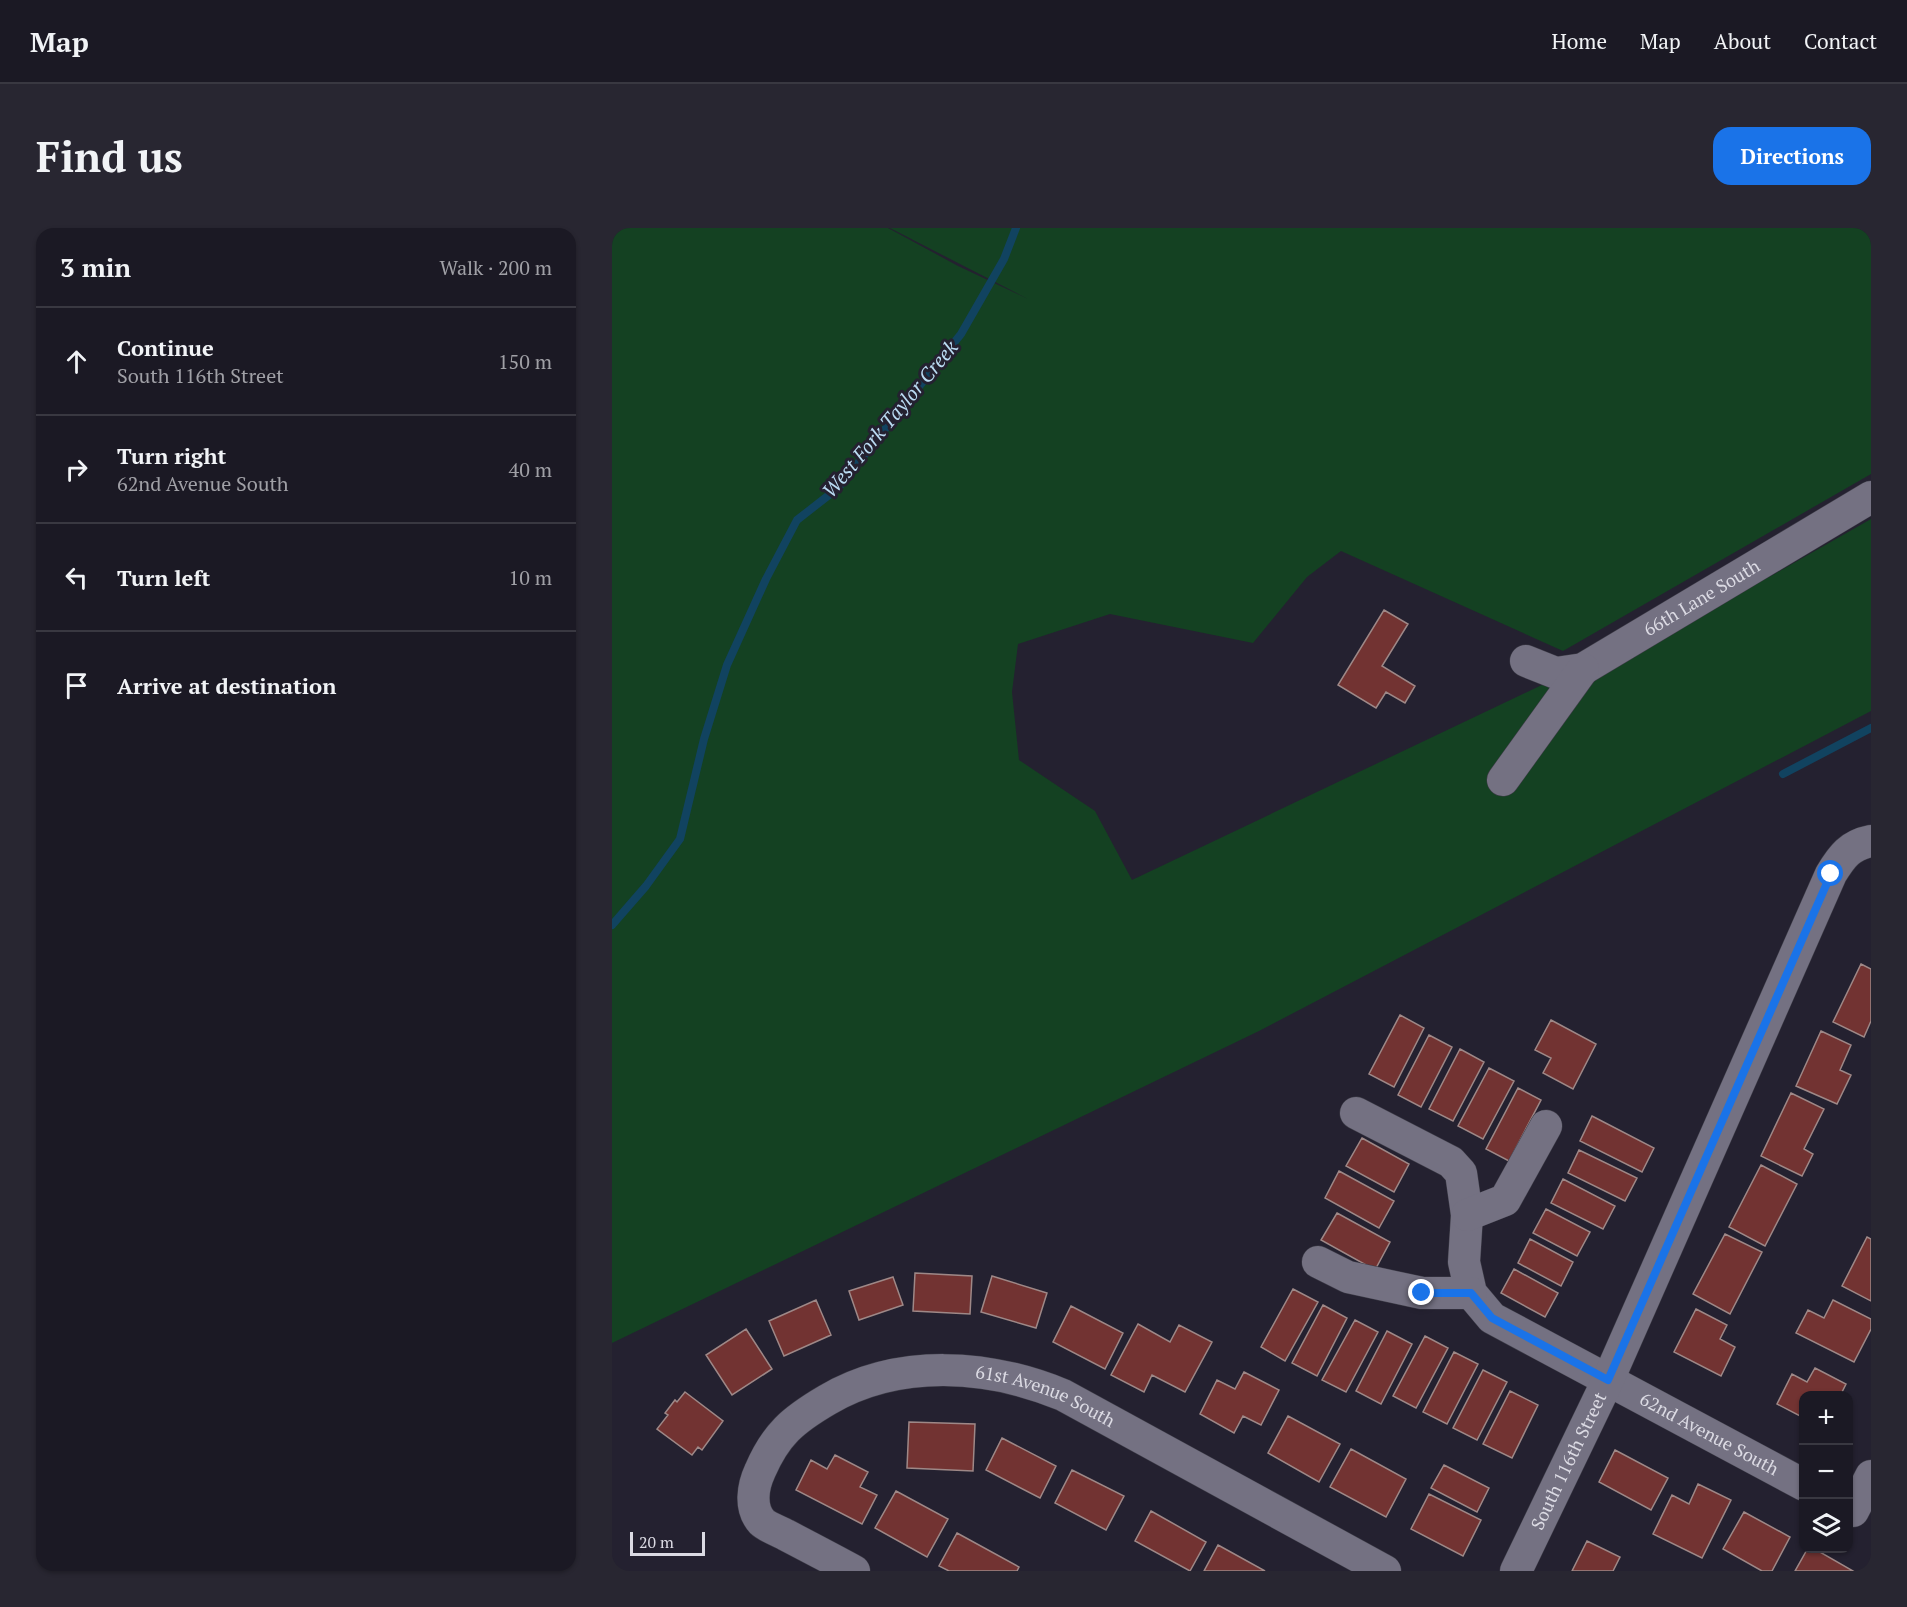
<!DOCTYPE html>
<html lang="en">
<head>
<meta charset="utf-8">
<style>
	:root { --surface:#1b1924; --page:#282631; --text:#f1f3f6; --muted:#a0a0a6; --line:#393841; --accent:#1a73e8 }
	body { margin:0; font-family:"PT Serif",serif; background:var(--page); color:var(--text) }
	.controls { position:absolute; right:18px; bottom:18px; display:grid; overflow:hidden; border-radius:12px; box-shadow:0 2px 4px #0004 }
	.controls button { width:54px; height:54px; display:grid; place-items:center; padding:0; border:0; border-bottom:2px solid var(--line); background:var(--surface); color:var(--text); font:30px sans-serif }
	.scale { position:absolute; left:18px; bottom:15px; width:75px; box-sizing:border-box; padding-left:6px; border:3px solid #dbdae3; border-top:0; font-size:16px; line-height:21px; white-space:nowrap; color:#dbdae3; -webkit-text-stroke:4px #242130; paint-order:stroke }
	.stop { position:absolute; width:18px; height:18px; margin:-14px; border:4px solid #1a73e8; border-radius:50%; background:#fff }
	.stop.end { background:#1a73e8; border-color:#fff; box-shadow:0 2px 6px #0008 }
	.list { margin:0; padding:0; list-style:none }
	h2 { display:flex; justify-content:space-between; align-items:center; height:78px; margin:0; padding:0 24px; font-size:26px }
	h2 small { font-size:20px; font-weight:400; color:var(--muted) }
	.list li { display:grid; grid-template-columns:39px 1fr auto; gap:18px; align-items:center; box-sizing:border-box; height:108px; padding:0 24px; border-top:2px solid var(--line) }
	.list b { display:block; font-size:22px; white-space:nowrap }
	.list p { margin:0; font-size:20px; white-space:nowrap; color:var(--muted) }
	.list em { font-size:20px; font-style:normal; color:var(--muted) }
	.icon { flex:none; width:33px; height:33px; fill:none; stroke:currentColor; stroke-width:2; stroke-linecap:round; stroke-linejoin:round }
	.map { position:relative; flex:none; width:1259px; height:1343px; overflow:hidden; border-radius:18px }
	header { display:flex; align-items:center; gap:36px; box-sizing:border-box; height:84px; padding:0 30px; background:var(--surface); border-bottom:2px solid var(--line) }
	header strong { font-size:28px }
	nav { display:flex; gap:33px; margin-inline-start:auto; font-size:21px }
	.intro { display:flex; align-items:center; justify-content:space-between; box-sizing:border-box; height:144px; padding:0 36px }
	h1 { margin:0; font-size:42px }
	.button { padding:15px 27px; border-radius:18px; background:var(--accent); color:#fff; font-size:21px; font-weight:700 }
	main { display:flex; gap:36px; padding:0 36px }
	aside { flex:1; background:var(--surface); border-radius:18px; box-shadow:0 2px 4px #0004 }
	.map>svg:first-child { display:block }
	.green { fill:#144122 }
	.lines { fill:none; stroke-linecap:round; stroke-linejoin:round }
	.stream { stroke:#114360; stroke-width:8 }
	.building { fill:#723332; stroke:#9e8887; stroke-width:1.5 }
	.minor-casing { stroke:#3e3d48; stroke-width:33 }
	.minor { stroke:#747182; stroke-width:32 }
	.route { stroke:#1a73e8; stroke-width:8 }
	.labels { text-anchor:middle; stroke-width:6; stroke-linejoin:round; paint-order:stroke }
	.street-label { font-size:18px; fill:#dbdae3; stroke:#242130 }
	.water-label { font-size:20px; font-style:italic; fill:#badbf2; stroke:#242130 }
</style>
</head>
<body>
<header>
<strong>Map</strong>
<nav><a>Home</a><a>Map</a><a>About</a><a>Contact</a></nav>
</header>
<div class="intro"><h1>Find us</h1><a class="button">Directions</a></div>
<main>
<aside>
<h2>3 min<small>Walk · 200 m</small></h2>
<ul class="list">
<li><svg class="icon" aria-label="ahead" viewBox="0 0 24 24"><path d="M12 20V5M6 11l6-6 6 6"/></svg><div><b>Continue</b><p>South 116th Street</p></div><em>150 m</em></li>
<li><svg class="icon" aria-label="right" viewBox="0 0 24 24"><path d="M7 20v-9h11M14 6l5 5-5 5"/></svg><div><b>Turn right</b><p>62nd Avenue South</p></div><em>40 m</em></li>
<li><svg class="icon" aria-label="left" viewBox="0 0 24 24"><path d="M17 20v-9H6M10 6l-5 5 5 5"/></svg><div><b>Turn left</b></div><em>10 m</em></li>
<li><svg class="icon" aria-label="arrive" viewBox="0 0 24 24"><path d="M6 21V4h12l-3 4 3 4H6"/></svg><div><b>Arrive at destination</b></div></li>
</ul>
</aside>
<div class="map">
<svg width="1259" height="1343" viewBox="0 0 1259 1343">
	<rect width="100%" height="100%" fill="#242130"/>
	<path class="green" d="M0,0H276L346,38L416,71L278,0H1259V246L951,423L729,323L695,349L641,415L498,386L406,416L400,464L407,532L483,583L520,652L1159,348L1259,291V483L647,803L0,1115Z"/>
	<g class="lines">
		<path class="stream" d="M1171,546L1259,500
			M0,697L34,658L68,611L92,511L115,437L154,351L185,292L226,260L349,106L392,31L404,0"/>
	</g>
	<path class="building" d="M772,382L796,396L770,438L803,458L793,475L774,464L764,480L726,457Z
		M1249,736L1259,741V793L1252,809L1221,794Z
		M788,787L812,800L782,859L757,846Z
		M939,792L984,816L961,861L931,845L939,830L923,822Z
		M1209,803L1239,817L1228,842L1239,847L1225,876L1184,858Z
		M817,807L840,819L809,879L786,867Z
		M848,821L872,834L841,893L817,881Z
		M877,840L902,853L871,911L846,898Z
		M906,860L929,872L897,933L874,921Z
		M1179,865L1212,881L1192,921L1201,926L1190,948L1149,928Z
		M980,888L1042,920L1030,944L968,913Z
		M750,910L797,936L782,964L734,938Z
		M967,922L1025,950L1013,973L956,945Z
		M1149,937L1185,956L1153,1018L1117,999Z
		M727,943L782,973L767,1000L713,970Z
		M951,951L1003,978L991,1001L939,975Z
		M934,981L978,1004L965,1028L921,1005Z
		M725,985L778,1014L763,1042L709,1012Z
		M1113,1006L1150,1024L1118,1086L1081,1066Z
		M1255,1009L1259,1011V1073L1230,1058Z
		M918,1011L961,1034L949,1058L906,1035Z
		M902,1041L946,1065L933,1089L889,1065Z
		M303,1045L360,1048L358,1086L301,1083Z
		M380,1048L435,1065L424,1100L369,1084Z
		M281,1049L291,1077L247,1092L237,1063Z
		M681,1061L706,1074L673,1133L649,1119Z
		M204,1072L219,1107L172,1128L157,1093Z
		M1221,1072L1259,1091V1101L1242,1134L1184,1105L1196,1082L1212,1090Z
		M711,1077L735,1090L705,1148L680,1135Z
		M459,1078L511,1105L493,1141L441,1114Z
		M1084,1081L1115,1097L1108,1111L1123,1119L1109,1148L1062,1124Z
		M743,1092L766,1104L734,1164L710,1152Z
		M526,1096L558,1114L567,1097L600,1114L573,1164L540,1147L532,1164L499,1147Z
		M134,1101L160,1141L120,1167L94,1127Z
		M775,1103L800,1116L769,1176L744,1163Z
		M813,1108L836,1120L804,1180L781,1168Z
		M842,1124L866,1136L835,1196L811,1184Z
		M1203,1140L1234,1156L1228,1168H1192V1190L1165,1176L1180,1146L1195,1154Z
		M871,1142L895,1154L865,1212L841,1200Z
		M632,1144L667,1162L649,1197L631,1188L622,1205L588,1186L605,1152L623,1161Z
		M898,1163L926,1177L900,1230L871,1216Z
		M73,1164L111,1193L90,1222L86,1219L80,1227L45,1201L56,1187L53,1185L63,1172L65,1174Z
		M676,1188L728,1216L707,1254L656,1225Z
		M297,1194L363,1196L361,1243L295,1240Z
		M390,1210L444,1238L428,1270L374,1242Z
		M739,1221L794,1251L774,1289L718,1259Z
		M1003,1222L1056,1250L1039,1282L987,1254Z
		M223,1227L256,1244L248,1259L265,1267L250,1296L184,1262L199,1232L215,1241Z
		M832,1237L877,1260L865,1284L819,1260Z
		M460,1242L512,1268L494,1302L443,1275Z
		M1086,1256L1119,1272L1090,1330L1041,1306L1060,1267L1077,1276Z
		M284,1263L336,1291L315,1329L263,1300Z
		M817,1266L869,1292L851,1328L799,1301Z
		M539,1283L594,1314L578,1343L523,1313Z
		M1132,1284L1178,1309L1160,1343H1150L1111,1321Z
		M345,1305L407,1339L405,1343H337L327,1338Z
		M975,1313L1008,1329L1001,1343H960Z
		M606,1317L653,1343H592Z
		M1196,1320H1201L1241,1343H1183Z"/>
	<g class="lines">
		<defs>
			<g id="minor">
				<path id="s1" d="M914,433L944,445L971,441L1259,269"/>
				<path d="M891,552L971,441"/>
				<path id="s2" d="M744,885L839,934L849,945L855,987L852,1034L859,1065L880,1090L1192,1257"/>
				<path d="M855,987L893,972L934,898"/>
				<path d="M706,1034L736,1049L810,1065H859"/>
				<path d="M1241,1283L1259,1248"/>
				<path id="s3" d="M242,1343C220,1331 197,1319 174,1307C167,1303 155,1299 150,1294C137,1280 141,1258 148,1243C164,1206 181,1192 215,1172C287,1130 376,1136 451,1167L773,1343"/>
				<path id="s4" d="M904,1343L996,1152L1219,646C1230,628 1238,617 1259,613"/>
			</g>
		</defs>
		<use href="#minor" class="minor-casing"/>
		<use href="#minor" class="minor"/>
	</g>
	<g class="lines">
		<path class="route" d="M810,1065H859L880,1090L996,1152L1219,646"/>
	</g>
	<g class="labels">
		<g class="street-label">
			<text dy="6" stroke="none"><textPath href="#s1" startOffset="198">66th Lane South</textPath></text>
			<text dy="6" stroke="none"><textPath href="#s3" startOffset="486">61st Avenue South</textPath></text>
			<text dy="6" stroke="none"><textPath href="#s2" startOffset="522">62nd Avenue South</textPath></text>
			<text dy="6" stroke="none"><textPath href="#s4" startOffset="122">South 116th Street</textPath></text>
		</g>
		<g class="water-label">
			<text transform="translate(278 191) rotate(-50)" y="7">West Fork Taylor Creek</text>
		</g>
	</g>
</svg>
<div class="controls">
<button>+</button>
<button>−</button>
<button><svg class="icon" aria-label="layers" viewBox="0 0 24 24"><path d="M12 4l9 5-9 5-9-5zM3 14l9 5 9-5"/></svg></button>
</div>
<div class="scale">20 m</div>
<div class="stop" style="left:1219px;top:646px"></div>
<div class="stop end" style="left:810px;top:1065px"></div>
</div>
</main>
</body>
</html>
